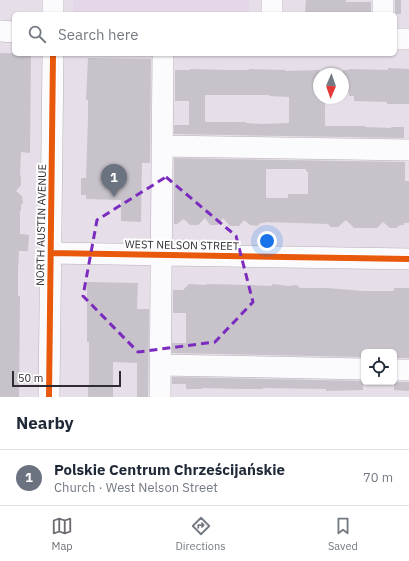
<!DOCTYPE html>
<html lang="en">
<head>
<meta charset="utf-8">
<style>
	:root { --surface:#fff; --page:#f2f2f3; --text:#1f2937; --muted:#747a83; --line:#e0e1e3; --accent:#706b73 }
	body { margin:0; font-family:"IBM Plex Sans",sans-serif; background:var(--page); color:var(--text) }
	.controls { position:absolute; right:12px; bottom:12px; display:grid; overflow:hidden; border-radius:6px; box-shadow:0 1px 3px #0004 }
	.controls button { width:36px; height:36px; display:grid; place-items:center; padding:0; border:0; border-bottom:1px solid var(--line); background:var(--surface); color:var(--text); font:20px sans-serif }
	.compass { position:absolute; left:313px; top:68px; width:36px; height:36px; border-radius:50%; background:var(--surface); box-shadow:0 1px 3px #0004; rotate:182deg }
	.scale { position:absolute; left:12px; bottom:10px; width:109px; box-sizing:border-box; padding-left:4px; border:2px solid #312c33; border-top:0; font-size:11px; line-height:14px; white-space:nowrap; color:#312c33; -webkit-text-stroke:3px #fff; paint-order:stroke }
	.you { position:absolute; left:267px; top:241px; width:14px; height:14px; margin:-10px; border:3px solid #fff; border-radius:50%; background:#1a73e8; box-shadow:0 0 0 6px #1a73e833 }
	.badge { display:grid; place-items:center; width:26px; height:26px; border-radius:50%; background:var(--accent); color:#fff; font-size:13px; font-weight:700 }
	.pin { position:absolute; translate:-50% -33px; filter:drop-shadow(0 1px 2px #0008) }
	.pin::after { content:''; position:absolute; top:21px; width:14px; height:12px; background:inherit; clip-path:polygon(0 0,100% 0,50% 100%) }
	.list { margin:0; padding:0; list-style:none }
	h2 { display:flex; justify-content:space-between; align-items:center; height:52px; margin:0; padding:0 16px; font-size:17px }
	h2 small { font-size:13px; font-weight:400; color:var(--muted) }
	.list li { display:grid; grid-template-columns:26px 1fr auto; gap:12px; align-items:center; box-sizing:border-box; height:56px; padding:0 16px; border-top:1px solid var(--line) }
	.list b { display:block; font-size:15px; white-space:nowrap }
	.list p { margin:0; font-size:13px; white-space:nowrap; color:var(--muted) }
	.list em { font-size:13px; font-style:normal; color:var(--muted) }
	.icon { flex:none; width:22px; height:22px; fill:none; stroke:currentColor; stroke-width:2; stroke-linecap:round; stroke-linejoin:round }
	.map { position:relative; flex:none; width:409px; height:397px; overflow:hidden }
	.search { position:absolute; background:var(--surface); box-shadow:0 1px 3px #0004; left:12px; right:12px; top:12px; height:44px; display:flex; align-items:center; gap:10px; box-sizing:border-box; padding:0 14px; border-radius:6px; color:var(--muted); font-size:15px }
	.sheet { height:108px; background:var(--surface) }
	nav { display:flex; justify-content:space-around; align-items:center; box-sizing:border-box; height:56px; border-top:1px solid var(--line); background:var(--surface); font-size:11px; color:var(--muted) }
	nav a { display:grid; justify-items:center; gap:2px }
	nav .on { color:var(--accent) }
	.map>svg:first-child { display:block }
	.built { fill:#e4d7e9 }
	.building { fill:#c8c2ca; fill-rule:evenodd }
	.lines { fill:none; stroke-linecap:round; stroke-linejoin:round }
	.minor-casing { stroke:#b6b0b8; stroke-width:22 }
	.minor { stroke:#fbfafc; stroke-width:21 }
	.cycleway-casing { stroke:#fff; stroke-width:8 }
	.cycleway { stroke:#e8590c; stroke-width:6 }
	.marked { fill:none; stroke:#7b2cbf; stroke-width:3; stroke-dasharray:8 5; stroke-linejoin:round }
	.labels { text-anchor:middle; stroke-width:4; stroke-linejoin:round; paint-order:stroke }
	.street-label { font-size:11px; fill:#312c33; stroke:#fff }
</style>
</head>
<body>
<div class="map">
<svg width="409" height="397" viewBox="0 0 409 397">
	<rect width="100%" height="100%" fill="#e6dfe9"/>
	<path class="built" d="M73,0H249V14H73Z"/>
	<path class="building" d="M306,0H346V2H371V14H305Z
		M395,0H401V14H395Z
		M0,53L31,54L30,153L21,152L20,176L21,177V185L16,191L22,196L23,203L21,205V211H20V234L29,235L28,251H19L18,271V296H20L19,397H0Z
		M88,58L151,59L150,163H142L141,222L121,221V200L86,199V195H81V178H86L88,118V100H86Z
		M388,68L409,69V104H387V102L354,101V96H349V92H343V70H349V69L388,70Z
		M190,69L229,70H249V69L286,70V71L319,70V98H325V126H365V127L391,128V127H404V138L174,134V125H189V101H175V70H190ZM205,95H269V96L289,97V123L262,124L246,123V122H205Z
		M174,158L405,162V181H409V223H404V225H400L396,228H390L383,222L377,228H354L346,220L338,227H331L328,224L265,222V223H261L257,226L250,225L244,220L239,226H230L223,218L218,225H210L205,218L198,225H190L184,219L177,224H174ZM266,169H306V171L308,172V194H288V198H266Z
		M87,282L138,283L137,309H149L148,397H137V363L113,362V397H88V385H89V342H87Z
		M189,284L206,285V284L249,285L271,286L273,284L288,286L297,285L300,288H305H304H327L363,291H394V288H409V358H394V352H363V357L172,353V343H186V313H173V290H183Z
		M172,377L363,381V390L326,391V389L263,388V389H243L202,388V389H186V384H172Z
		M394,382H409V391L394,390Z"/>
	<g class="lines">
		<defs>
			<path id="minor" d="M53,14V0
				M272,14V0
				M383,14V0
				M0,31L14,32
				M395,39H409
				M162,146L409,150
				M51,253L409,259
				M161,365L364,369
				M394,370H409
				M49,397L53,54
				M160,397L163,54"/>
		</defs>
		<use href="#minor" class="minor-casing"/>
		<use href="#minor" class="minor"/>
		<defs>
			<path id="cycleway" d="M51,253L409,259
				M49,397L53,54"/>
		</defs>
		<use href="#cycleway" class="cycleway-casing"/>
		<use href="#cycleway" class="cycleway"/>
	</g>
	<path class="marked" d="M166,177L236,236L253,302L215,342L138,352L83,296L97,220Z"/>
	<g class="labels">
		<g class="street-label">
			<text transform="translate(41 225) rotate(-89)" y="4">NORTH AUSTIN AVENUE</text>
			<text transform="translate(182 245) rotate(1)" y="4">WEST NELSON STREET</text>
		</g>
	</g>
</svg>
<div class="controls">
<button><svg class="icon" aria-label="locate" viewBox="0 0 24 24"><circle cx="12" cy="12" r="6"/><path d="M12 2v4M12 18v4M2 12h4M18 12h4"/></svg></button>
</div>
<svg class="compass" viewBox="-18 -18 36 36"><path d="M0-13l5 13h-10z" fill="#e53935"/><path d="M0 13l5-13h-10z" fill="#747a83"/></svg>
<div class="scale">50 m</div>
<div class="you"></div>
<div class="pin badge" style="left:114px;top:197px;background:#6b7280">1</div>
<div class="search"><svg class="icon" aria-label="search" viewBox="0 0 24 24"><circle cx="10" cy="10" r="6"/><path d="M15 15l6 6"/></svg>Search here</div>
</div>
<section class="sheet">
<h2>Nearby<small></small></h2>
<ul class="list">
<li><span class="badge" style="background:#6b7280">1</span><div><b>Polskie Centrum Chrześcijańskie</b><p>Church · West Nelson Street</p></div><em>70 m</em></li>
</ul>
</section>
<nav>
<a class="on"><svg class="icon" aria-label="map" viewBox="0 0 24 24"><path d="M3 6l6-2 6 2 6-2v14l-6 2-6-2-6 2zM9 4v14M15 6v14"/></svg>Map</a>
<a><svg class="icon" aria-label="directions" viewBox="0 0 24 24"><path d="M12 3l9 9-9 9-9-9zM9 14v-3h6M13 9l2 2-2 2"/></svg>Directions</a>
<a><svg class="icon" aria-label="saved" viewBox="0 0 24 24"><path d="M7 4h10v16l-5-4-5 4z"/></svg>Saved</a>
</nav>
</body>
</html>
